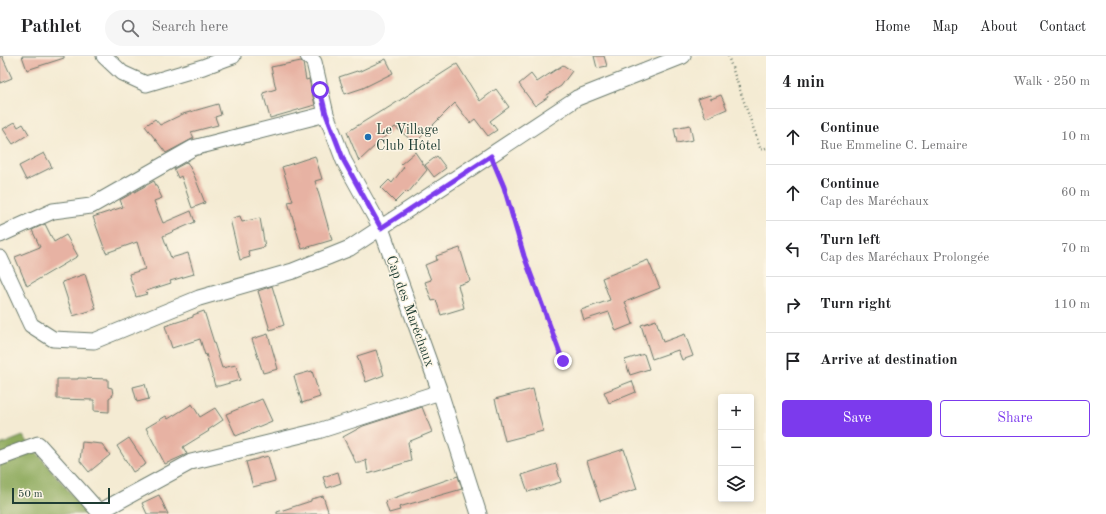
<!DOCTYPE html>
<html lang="en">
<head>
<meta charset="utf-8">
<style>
	:root { --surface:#fff; --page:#f6f6f6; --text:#202124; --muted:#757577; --line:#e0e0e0; --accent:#7c3aed }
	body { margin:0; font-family:"Old Standard TT",serif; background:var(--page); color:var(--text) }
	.controls { position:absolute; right:12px; bottom:12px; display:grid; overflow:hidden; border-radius:4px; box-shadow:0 2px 6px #0003 }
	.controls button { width:36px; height:36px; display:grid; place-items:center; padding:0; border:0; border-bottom:1px solid var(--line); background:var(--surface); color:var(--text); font:20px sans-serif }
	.scale { position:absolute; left:12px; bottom:10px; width:98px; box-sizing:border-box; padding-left:4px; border:2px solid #1f3d34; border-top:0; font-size:11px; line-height:14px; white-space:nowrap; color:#1f3d34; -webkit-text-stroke:3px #fcf5e5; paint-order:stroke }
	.stop { position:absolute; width:12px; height:12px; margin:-9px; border:3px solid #7c3aed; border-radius:50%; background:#fff }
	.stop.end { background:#7c3aed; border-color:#fff; box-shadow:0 1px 4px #0008 }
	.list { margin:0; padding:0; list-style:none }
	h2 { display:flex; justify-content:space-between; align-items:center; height:52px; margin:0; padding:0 16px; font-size:17px }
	h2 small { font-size:13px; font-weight:400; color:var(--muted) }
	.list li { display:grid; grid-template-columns:26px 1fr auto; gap:12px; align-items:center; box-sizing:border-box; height:56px; padding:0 16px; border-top:1px solid var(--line) }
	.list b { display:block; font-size:15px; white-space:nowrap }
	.list p { margin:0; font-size:13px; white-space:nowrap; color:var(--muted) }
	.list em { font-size:13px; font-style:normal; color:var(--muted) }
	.actions { display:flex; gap:8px; padding:12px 16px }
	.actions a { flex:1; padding:9px 0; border:1px solid var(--accent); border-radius:4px; text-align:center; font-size:14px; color:var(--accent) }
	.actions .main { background:var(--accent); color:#fff }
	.icon { flex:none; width:22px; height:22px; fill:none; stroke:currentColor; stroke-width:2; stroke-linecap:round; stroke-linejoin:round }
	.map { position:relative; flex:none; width:766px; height:458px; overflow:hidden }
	header { display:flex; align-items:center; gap:24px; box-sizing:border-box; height:56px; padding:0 20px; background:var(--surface); border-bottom:1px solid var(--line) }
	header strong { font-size:19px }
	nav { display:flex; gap:22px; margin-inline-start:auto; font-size:14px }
	.search { width:280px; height:36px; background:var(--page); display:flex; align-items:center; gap:10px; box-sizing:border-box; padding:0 14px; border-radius:22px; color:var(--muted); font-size:15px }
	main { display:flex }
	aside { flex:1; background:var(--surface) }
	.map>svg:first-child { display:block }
	.forest { fill:#8fab5e; stroke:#577449 }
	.building { fill:#e7b2a3 }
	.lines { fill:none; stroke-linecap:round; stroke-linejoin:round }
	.street-casing { stroke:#6a7a6c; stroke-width:17 }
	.path { stroke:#6a7a6c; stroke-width:2.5; stroke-dasharray:1 3; stroke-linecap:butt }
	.street { stroke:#fff; stroke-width:15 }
	.route { stroke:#7c3aed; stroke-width:5 }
	.poi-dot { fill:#1f6fb2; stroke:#fcf5e5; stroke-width:1.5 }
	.labels { text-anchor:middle; stroke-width:3; stroke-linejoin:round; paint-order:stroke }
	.poi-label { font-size:14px; fill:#1f3d34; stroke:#fcf5e5; text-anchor:start }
	.street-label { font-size:14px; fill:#1f3d34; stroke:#fcf5e5 }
</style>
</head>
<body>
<header>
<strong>Pathlet</strong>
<div class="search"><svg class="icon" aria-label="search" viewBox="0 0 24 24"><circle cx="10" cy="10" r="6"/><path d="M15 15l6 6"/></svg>Search here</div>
<nav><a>Home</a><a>Map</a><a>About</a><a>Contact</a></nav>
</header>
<main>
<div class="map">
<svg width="766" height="458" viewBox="0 0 766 458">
	<rect width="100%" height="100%" fill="#fcf5e5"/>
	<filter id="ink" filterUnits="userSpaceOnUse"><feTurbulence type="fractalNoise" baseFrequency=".025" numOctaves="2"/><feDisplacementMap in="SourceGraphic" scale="8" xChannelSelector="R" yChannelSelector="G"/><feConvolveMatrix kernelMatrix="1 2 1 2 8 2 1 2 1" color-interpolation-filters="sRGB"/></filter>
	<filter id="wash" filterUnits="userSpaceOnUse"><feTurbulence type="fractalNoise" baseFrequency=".012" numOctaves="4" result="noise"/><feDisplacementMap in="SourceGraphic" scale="16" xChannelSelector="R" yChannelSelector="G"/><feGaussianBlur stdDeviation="0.9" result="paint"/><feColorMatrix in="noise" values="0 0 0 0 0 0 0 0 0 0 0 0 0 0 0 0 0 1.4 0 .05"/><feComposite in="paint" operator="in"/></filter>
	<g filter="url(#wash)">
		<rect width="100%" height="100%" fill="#f4ebd3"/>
		<path class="forest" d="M23,380L88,458H0V389Z"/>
		<g id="blocks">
			<path class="building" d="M0,0H2L12,22L0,27Z
				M22,0H64V2L27,14Z
				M594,0H604L607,10L597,12Z
				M386,3L393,17L363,32L345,38L339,21L357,15L358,16Z
				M301,5L303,7L306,24L309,23L315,49L270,62L263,37L276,33L271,11Z
				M457,8L480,45L496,33L509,51L490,65L497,74L488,80L475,63L470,67L455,47L415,87L395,71L359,105L347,76L383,54V55Z
				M563,9L572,15L561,30L547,39L548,41L535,50L519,28L531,18L537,26Z
				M710,39L711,43L721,39L727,53L706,62L698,43Z
				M218,48L221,59L215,61L218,69L191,76L194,82L166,97L145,70L155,63L160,69L183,58Z
				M15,66L18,71L23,68L29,78L13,88L3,73Z
				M690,69L693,84L677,87L674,72Z
				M415,96L427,114L408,137L406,135L395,146L381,132L389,124L392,127L404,111L401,108Z
				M44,97L52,111L26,124L19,110Z
				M315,100L322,123L315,125L332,184L302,193L288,146L293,145L282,111Z
				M437,100L446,112L434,121L425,109Z
				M187,106L194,119L205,147L192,152L181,120L178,122L174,113Z
				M154,125L162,142L154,145L163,167L191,155L195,166L163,180L171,202L188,197L194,218L170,225L171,227L146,235L147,238L136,241L129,218L145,213L137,186L106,197L93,161L123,151L120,144Z
				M240,160L242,166L260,162L265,191L248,195L250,201L240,204L230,163Z
				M45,168L54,186L66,179L78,200L27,230L15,201L40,191L32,174Z
				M460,192L470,225L458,229L464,252L441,259L436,244L432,245L425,226L431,224L425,209L437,204L436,200Z
				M648,204L660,232L625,246L633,268L616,275L609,256L584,264L581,254L610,244L602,222Z
				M85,218L96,253L73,260L62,226Z
				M272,230L284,269L270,274L258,235Z
				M204,255L222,312L236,309L240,324L219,330H215L206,298L205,299L200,283L172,292L165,270L193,261V259Z
				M656,264L663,286L685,278L693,300L682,304L678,294L652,303L641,269Z
				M268,278L278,313L263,317L252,283Z
				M376,294L384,319L366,326L357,300Z
				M644,298L649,313L630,319L625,304Z
				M312,315L320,341L302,347L294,320Z
				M78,322L108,323V331L112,332L113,339L109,342V356L94,355V344L57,343V323H78Z
				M632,325L636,336L609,347L604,336Z
				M145,328L149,343L137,346L133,331Z
				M533,333L543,375L505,385L495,343Z
				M262,343L272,365L236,380L226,358Z
				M192,348L200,361L215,352L223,364L208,374L209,375L183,391L187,398L165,408L146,372L166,360L168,363Z
				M422,351L432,376L408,386L411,405L368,418L366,404L360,407H356L343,381L363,370Z
				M129,382L146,408L133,416L117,390Z
				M82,386L102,388L110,399L89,416L80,405Z
				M624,393L637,433L600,445L587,405Z
				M268,400L275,425L253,431L246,406Z
				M556,408L561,426L528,436L522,419Z
				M338,416L341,427L327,432L323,421Z
				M458,420L462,433L399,451L400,454L389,457L385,445Z
				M159,439L168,458H147L142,447Z
				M323,440L329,458H277V456L311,445V443Z"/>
		</g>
	</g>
	<g filter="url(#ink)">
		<use href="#blocks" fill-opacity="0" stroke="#6a7a6c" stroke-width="1"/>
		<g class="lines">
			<defs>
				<path id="street" d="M104,0L122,17L146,28L203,11L233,0
					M308,0L314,6L326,58L344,105L381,172L440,336L479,458
					M0,179L53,155L91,150L193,92L326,58
					M0,202L31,269L53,283L94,285L199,242L293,215L350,192L577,42L683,0
					M0,402L38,388L101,458
					M99,456L191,406L318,375L440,336"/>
			</defs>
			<use href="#street" class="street-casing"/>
			<path class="path" d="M728,0L761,94L766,92
				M496,111L504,131L524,200L563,305"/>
			<use href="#street" class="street"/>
		</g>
	</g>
	<g class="lines" filter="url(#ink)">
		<path class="route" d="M320,34L326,58L344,105L381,172L491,100L504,131L524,200L563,305"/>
	</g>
	<circle class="poi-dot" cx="368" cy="81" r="4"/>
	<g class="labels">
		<g class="poi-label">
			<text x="376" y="78">Le Village<tspan x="376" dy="16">Club Hôtel</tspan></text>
		</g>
		<g class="street-label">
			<text transform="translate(411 255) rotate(70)" y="5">Cap des Maréchaux</text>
		</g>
	</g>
</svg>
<div class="controls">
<button>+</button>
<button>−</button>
<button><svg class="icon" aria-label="layers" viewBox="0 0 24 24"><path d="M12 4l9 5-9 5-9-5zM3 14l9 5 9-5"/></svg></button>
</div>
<div class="scale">50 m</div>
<div class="stop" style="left:320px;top:34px"></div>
<div class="stop end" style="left:563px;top:305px"></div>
</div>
<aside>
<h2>4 min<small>Walk · 250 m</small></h2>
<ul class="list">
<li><svg class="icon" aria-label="ahead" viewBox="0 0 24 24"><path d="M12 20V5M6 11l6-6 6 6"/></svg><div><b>Continue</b><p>Rue Emmeline C. Lemaire</p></div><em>10 m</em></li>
<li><svg class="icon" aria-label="ahead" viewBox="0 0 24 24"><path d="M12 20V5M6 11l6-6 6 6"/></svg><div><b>Continue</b><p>Cap des Maréchaux</p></div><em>60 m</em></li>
<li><svg class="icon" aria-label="left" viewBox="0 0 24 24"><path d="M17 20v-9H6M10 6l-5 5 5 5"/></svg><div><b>Turn left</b><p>Cap des Maréchaux Prolongée</p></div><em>70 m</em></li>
<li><svg class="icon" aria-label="right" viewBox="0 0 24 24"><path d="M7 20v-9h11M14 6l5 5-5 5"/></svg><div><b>Turn right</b></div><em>110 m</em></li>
<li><svg class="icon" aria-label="arrive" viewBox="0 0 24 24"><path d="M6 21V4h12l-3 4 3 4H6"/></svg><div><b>Arrive at destination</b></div></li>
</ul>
<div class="actions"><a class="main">Save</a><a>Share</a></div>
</aside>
</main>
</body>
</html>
